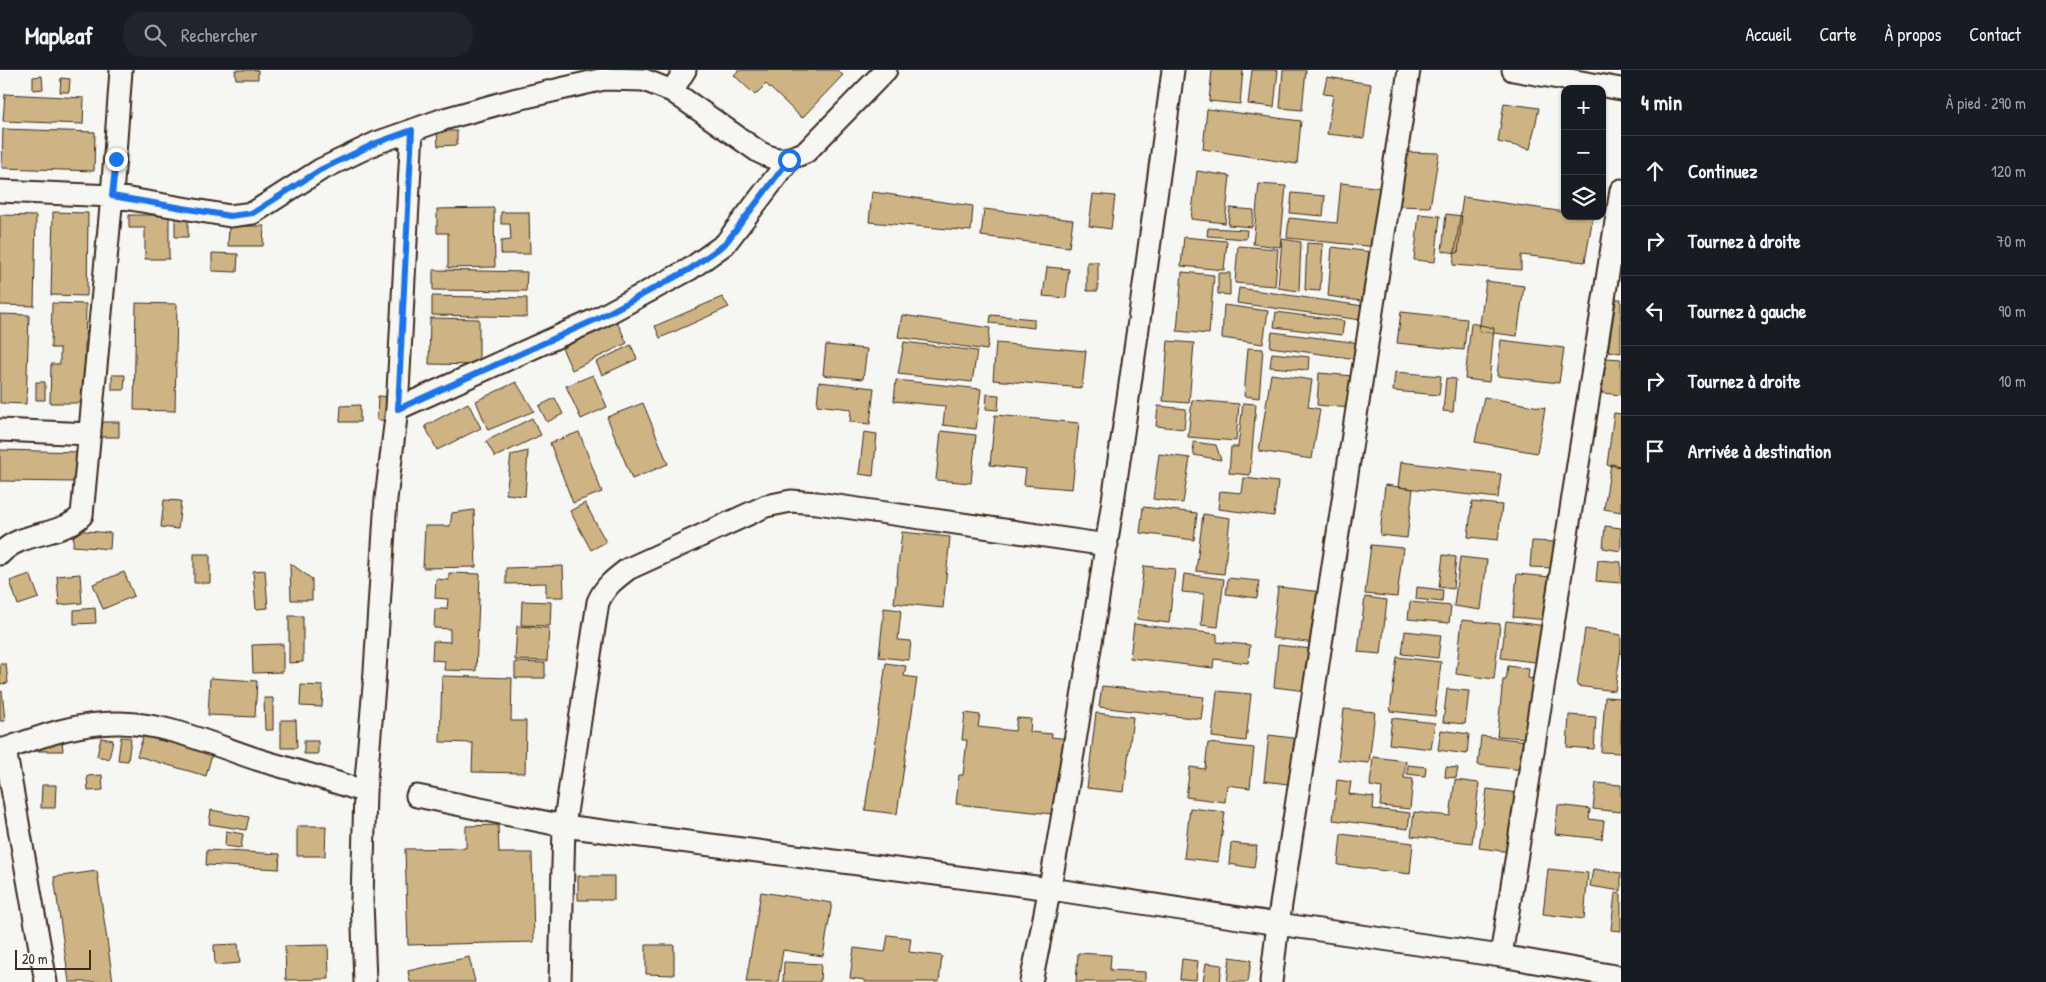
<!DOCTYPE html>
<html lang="fr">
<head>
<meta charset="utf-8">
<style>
	:root { --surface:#171b24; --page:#20242c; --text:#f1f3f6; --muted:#9ea1a6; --line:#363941 }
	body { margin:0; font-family:"Patrick Hand",sans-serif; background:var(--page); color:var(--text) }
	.controls { position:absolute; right:15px; top:15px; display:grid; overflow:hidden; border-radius:10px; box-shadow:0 1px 4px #0004 }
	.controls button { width:45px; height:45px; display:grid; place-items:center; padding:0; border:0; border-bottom:1px solid var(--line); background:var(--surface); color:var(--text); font:25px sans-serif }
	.scale { position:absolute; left:15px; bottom:12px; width:76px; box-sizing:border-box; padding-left:5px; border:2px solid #3b2a1e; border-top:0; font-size:14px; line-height:18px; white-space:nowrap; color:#3b2a1e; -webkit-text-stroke:4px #f6f6f2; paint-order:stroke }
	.stop { position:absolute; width:15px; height:15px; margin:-11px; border:4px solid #1a73e8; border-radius:50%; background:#fff }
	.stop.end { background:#1a73e8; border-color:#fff; box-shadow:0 1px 5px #0008 }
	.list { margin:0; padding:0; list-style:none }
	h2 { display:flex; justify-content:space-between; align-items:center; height:65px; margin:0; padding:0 20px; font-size:21px }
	h2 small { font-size:16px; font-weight:400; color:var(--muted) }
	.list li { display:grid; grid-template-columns:32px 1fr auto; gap:15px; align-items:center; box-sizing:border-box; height:70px; padding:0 20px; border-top:1px solid var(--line) }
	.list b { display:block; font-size:19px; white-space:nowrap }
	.list em { font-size:16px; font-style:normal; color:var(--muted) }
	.icon { flex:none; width:28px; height:28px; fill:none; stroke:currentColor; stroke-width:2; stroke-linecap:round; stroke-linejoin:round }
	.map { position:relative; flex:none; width:1621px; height:912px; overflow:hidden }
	header { display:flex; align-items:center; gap:30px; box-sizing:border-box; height:70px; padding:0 25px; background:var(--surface); border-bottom:1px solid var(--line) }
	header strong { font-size:24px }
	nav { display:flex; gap:28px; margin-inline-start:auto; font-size:18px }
	.search { width:350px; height:45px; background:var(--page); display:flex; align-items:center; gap:12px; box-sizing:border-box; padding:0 18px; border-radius:20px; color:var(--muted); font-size:19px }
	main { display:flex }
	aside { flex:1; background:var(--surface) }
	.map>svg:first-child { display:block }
	.building { fill:#ceb484; stroke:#3b2a1e }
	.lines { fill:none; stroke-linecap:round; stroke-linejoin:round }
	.street-casing { stroke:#3b2a1e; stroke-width:25 }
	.street { stroke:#f6f6f2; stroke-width:21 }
	.route { stroke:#1a73e8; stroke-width:6 }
</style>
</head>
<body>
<header>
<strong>Mapleaf</strong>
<div class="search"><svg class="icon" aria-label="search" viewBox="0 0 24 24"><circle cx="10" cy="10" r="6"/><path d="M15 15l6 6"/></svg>Rechercher</div>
<nav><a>Accueil</a><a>Carte</a><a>À propos</a><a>Contact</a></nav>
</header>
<main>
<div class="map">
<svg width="1621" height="912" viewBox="0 0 1621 912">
	<rect width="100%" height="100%" fill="#f6f6f2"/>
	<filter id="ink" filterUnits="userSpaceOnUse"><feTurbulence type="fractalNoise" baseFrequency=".02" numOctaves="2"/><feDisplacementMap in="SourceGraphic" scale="10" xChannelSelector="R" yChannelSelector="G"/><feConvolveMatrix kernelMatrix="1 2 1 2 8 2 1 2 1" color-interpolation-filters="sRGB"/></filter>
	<g filter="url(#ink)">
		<path class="building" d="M235,0H258V9H236Z
			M739,0H837L843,5L802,48L766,14L755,25L734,5Z
			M1212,0H1243L1240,34L1209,31Z
			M1252,0H1278L1274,37L1248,34Z
			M1283,0H1306L1302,40L1280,38Z
			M42,6L43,19L33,20V7Z
			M1327,7L1371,14L1364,68L1327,64L1333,25L1323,24Z
			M61,8L70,9L69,22H60Z
			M5,24L84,28L83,54L3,51Z
			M1504,33L1539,38L1530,79L1498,72Z
			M1207,39L1301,51L1297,94L1203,79Z
			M3,59L95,62L94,101L2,98Z
			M437,61H457V75L438,76Z
			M1404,82L1439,83L1430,137L1395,136Z
			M1197,101L1230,106L1225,153L1191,149Z
			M1341,113L1383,118L1377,177L1287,168L1289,148L1337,153Z
			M1259,114L1286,116L1280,177L1253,174Z
			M872,122L973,136L971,161L869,152Z
			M1292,123L1325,126L1323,146L1290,143Z
			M1093,124L1115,126L1111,159L1089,156Z
			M1463,127L1565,142V146H1593L1585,192L1521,185V200L1453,195Z
			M494,138L495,197L448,198V163H437V139Z
			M1230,138L1254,140L1252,157L1228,155Z
			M984,139L1073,150L1069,177L981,166Z
			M53,142L88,143L87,226L51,225Z
			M501,142H529L530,184H501V171L511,170L510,154H501Z
			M1419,144L1440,146L1435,192L1414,190Z
			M1446,144L1462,146L1458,183L1442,181Z
			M0,145L36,146L34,236L0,235Z
			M129,145H169V189H145V158H129Z
			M175,147L188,148V167H175Z
			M229,156H264L263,176H228Z
			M1208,158L1247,160L1246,169L1207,166Z
			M1184,167L1227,171L1224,200L1181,196Z
			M1282,169L1301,172L1299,221L1278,218Z
			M1307,173L1323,174L1320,221L1305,220Z
			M1238,176L1278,179L1275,216L1235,213Z
			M1332,177L1379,183L1373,233L1328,226Z
			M212,183L238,184L237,202L212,201Z
			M1087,192H1098V221H1087Z
			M1047,197L1069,199L1066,228L1043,226Z
			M433,200L527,202L526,221L433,220Z
			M1182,202L1214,205L1209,264L1177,261Z
			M1218,203H1230V225L1218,224Z
			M1486,211L1524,216L1517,266L1479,261Z
			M1239,218L1363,236L1361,250L1237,233Z
			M432,226L527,228V247L432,245Z
			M722,227L729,237L660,268L655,256Z
			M1616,229H1621V283L1608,281Z
			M52,233L86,234L84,333H50L51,294H60V278H51Z
			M136,233L177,234L175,341L134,340Z
			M1224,235L1268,241L1263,274L1222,268Z
			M1276,242L1344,251L1342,265L1274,257Z
			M1401,242L1467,249L1464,280L1397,273Z
			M0,244L29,245L26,334L0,333Z
			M902,245L990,258L987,280L898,267Z
			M991,245L1034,249V258L990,253Z
			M430,248L479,249V295L429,294Z
			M617,252L627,273L572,300L562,278Z
			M1471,253L1494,258L1489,312L1465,309Z
			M1272,262L1359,273L1357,289L1270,277Z
			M1501,270L1564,278L1559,313L1497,306Z
			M1168,271L1194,273L1189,333L1163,331Z
			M904,272L977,281L972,312L898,304Z
			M996,273L1086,281L1082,318L993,310Z
			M631,275L637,289L602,305L596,292Z
			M826,275L867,279L863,309L823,305Z
			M1248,278L1263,279L1259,328L1244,326Z
			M1272,283L1309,287L1308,300L1270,297Z
			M1606,288L1621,289V325L1602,323Z
			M1395,302L1441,306L1439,325L1393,321Z
			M1319,303L1353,306L1350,338L1317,335Z
			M1271,304L1312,310L1308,337L1320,339L1312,389L1259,381Z
			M112,305H125L124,320H112Z
			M593,305L607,337L581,349L566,316Z
			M1446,308L1456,309L1453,342L1443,341Z
			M896,310L981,319L976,359L943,355L945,336L894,331Z
			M36,312H45V330H36Z
			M516,312L534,341L488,360L476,331Z
			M819,312L874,318L870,354L850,352L851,339L817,335Z
			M987,324L999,325L998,340L986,339Z
			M378,326L395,327L394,351L377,350Z
			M1484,327L1545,338L1537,383L1475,372Z
			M555,328L563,344L547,352L539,336Z
			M1192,330L1239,334L1236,371L1188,367Z
			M468,333L481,358L437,380L425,356Z
			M643,333L668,394L632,409L607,347Z
			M1243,333L1256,334L1250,405L1229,403L1231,377H1238Z
			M360,335V352H340L341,336Z
			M1158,336L1186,339L1184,359L1156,356Z
			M1614,343L1621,344V397L1607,395Z
			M995,345L1079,353L1072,419L1024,415L1026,399L990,395Z
			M532,348L541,365L495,387L486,371Z
			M100,352H119V367H100Z
			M941,361L976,365L971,413L936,410Z
			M579,362L602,422L573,433L550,373Z
			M864,362L877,364L873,406L859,404Z
			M1193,372L1216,375L1221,390L1194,385Z
			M0,380L79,382L78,412L0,411Z
			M528,381L525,426L506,424L511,385Z
			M1159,384L1190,388L1183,433L1153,429Z
			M1401,392L1501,404L1498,428L1398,417Z
			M1611,394L1621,396V442L1604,439Z
			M1244,408L1278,412L1274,446L1218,439L1220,421L1242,423Z
			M1385,415L1413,419L1407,468L1380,465Z
			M164,430L181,431L178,459L161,457Z
			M1472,432L1502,435L1498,470L1468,467Z
			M585,433L606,472L591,480L570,441Z
			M1143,437L1197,443L1194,470L1140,463Z
			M474,440L476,497L423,498L425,456H450L452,443Z
			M1203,444L1230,448L1224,504L1196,501Z
			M1605,456L1621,458V481L1603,478Z
			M74,460L111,463L110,479L73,476Z
			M902,462L950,467L943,538L894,533Z
			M1532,471L1556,472L1554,498L1530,497Z
			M1371,475L1403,478L1397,527L1365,524Z
			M194,484H210V513H194Z
			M1443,485L1456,487L1453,519L1439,517Z
			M1460,487L1487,490L1481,540L1454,536Z
			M1598,490L1621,492V513L1596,511Z
			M290,493L312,509V530H291Z
			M563,496L564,527H546V513L506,514V498Z
			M1144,496L1175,499L1169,553L1137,549Z
			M265,500L268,538L256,539L253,501Z
			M124,502L134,526L103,539L93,514Z
			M449,503L480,504L476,601L444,600L445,591L432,590L433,571L450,572V559L434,558L435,539H447L448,529L435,528L436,509L449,510Z
			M30,504L39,528L18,535L10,511Z
			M80,504L82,533L59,535L57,506Z
			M1184,504L1224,509L1218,557L1201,555L1204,524L1182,522Z
			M1517,504L1551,507L1548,550L1513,547Z
			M1228,508L1259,511L1257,528L1226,524Z
			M1278,517L1322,522L1316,573L1272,568Z
			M1417,517L1443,520L1442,532L1416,529Z
			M1365,527L1387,530L1381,584L1358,582Z
			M522,531L551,532L550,556L521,555Z
			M1410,532L1451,536L1449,553L1408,549Z
			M95,538L96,553L74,554V540Z
			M884,538L901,540L898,570L911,571L909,590L879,587Z
			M289,546H303V592L289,593Z
			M1462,550L1500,554L1494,609L1456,604Z
			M1506,551L1547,556L1543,593L1501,588Z
			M1134,554L1217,564V572L1250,575L1248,593L1214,589L1213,598L1130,588Z
			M517,556L549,558L547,591L515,590Z
			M1585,559L1621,565V578L1615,621L1577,616Z
			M1405,561L1441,565L1438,588L1402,584Z
			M283,574V602L253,603L252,575Z
			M1278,575L1311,579L1306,621L1274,617Z
			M1397,587L1441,592L1435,646L1390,641Z
			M515,592L545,593V608H515Z
			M886,593L906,596L904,606L917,608L897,744L865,740Z
			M0,594H6L8,613L0,614Z
			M1508,596L1529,599L1528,608L1540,610L1526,668L1497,666L1503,610H1506Z
			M442,606L512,608L511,651H526L525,703L472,702L473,673L440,672Z
			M210,608L257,611L255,647L208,645Z
			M301,615L323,616L322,637L300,636Z
			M1102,616L1204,627L1201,649L1099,637Z
			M1447,619L1469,621L1465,654L1443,652Z
			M2,621L5,651H0V622Z
			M1217,621L1251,624L1246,671L1212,667Z
			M1605,627L1621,628V683L1601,682Z
			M264,628H273V660H265Z
			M1344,639L1375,642L1369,693L1338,690Z
			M965,643L980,645L978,657L1015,661L1017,648L1031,649L1030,662L1052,664L1051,667L1070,669L1062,745L956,734L959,705H963L967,670H962Z
			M1096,643L1133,647L1124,722L1087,718Z
			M1569,645L1596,647L1594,679L1567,677Z
			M1392,648L1435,653L1431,679L1389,674Z
			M281,650H296L297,678H281Z
			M1441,660L1469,664L1467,684L1438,680Z
			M144,664L212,684L206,706L137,686Z
			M1269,665L1301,669L1296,715L1264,711Z
			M1481,666L1527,671L1524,700L1478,695Z
			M121,667L131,668L128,691L118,690Z
			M101,668L113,670L109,689L97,686Z
			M34,670H62L63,681H34Z
			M304,671H318V684H304Z
			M1208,673L1254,678L1250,718L1227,715L1225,732L1186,727L1190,697L1205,699Z
			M1373,687L1406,691L1404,708L1413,709L1410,739L1380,736L1382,718L1370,716Z
			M1408,695L1426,697L1425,706L1407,704Z
			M1446,697L1458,698L1456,708L1445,707Z
			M102,705L103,720L88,721L87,706Z
			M1337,710L1351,712L1349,724L1374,727L1373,739L1410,743L1408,759L1333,750Z
			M1455,710L1479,713L1472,773L1411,766L1414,742L1450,746Z
			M1596,713L1621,715V742L1593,739Z
			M42,715H56L55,738H41Z
			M1487,719L1518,723L1511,782L1479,778Z
			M1558,735L1590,739L1589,749L1604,751L1602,769L1555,764Z
			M1190,738L1225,742L1218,792L1184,788Z
			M211,740L249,747L246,760L209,754Z
			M498,755L499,783H532L534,872L408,875L405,779L466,778V756Z
			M297,756H326L325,786H297Z
			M226,761L243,764L241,778L225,776Z
			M1341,764L1413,773L1410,804L1338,795Z
			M1231,773L1257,776L1254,798L1229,794Z
			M207,780L280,784L279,799L206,795Z
			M1548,799L1588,803L1584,849L1543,844Z
			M1593,799L1621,803V821L1590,816Z
			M97,801L113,912H69L54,807Z
			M578,806H614V830H578Z
			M761,822L832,833L823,886L783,880L778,912H746Z
			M1615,823L1621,824V861L1611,860Z
			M888,865L911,868L909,882L942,886L939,912H865V910L850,908L854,878L885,882Z
			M238,874L240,893L215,895L214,875Z
			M328,875L329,909L286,910L285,876Z
			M646,875H674V905L646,904Z
			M1078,883L1111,885L1110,900L1145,902V912H1076Z
			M469,887L475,912H410L408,901Z
			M1230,887L1251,890L1248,912H1227Z
			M1182,889L1198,891L1196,910L1180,909Z
			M784,892L821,894L820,912H783Z
			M1206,893L1222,895L1220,912H1203Z"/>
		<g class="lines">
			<defs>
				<path id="street" d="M1513,0L1621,19
					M672,21L685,0
					M0,121L112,126L121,0
					M397,339L597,249L690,199L725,174L789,90
					M0,360L90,364
					M0,484C22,460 60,468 82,445L112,126L230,146L253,143L320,100L376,73L444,49L513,30L604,9L644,10L672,21L759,82C778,92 786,91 806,82L886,0
					M0,679H5C42,666 79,652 120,653C168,654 211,674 256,689C292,700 329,709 365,722
					M5,679L46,912
					M417,726L564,756L1051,819L1278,854L1501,886L1621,907
					M1501,886L1621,120
					M365,912L362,830L365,722L374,616L386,429L397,339L412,60
					M560,912L564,756L598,532C605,516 615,509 628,499L766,436L791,431L817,433L1107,475
					M1031,912C1052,814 1068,715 1084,615C1118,411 1146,205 1173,0
					M1271,912L1278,854L1409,0"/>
			</defs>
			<use href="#street" class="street-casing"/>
			<use href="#street" class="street"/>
		</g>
	</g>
	<g class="lines" filter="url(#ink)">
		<path class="route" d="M116,89L112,126L230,146L253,143L320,100L376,73L412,60L398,339L597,249L690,199L725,174L789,90"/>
	</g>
</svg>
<div class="controls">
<button>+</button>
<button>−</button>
<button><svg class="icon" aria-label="layers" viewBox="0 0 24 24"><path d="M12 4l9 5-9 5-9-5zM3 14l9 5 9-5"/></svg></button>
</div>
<div class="scale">20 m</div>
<div class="stop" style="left:789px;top:90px"></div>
<div class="stop end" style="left:116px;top:89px"></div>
</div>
<aside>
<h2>4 min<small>À pied · 290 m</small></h2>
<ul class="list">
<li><svg class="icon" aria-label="ahead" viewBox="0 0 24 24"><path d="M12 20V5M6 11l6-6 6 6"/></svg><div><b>Continuez</b></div><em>120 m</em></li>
<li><svg class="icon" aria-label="right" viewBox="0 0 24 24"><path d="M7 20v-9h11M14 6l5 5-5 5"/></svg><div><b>Tournez à droite</b></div><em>70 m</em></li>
<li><svg class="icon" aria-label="left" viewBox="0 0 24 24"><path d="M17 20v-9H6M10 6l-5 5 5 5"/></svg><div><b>Tournez à gauche</b></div><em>90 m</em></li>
<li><svg class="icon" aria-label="right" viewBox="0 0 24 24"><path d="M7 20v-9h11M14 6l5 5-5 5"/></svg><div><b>Tournez à droite</b></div><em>10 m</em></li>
<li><svg class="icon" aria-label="arrive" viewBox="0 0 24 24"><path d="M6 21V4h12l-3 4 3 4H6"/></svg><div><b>Arrivée à destination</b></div></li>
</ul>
</aside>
</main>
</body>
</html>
